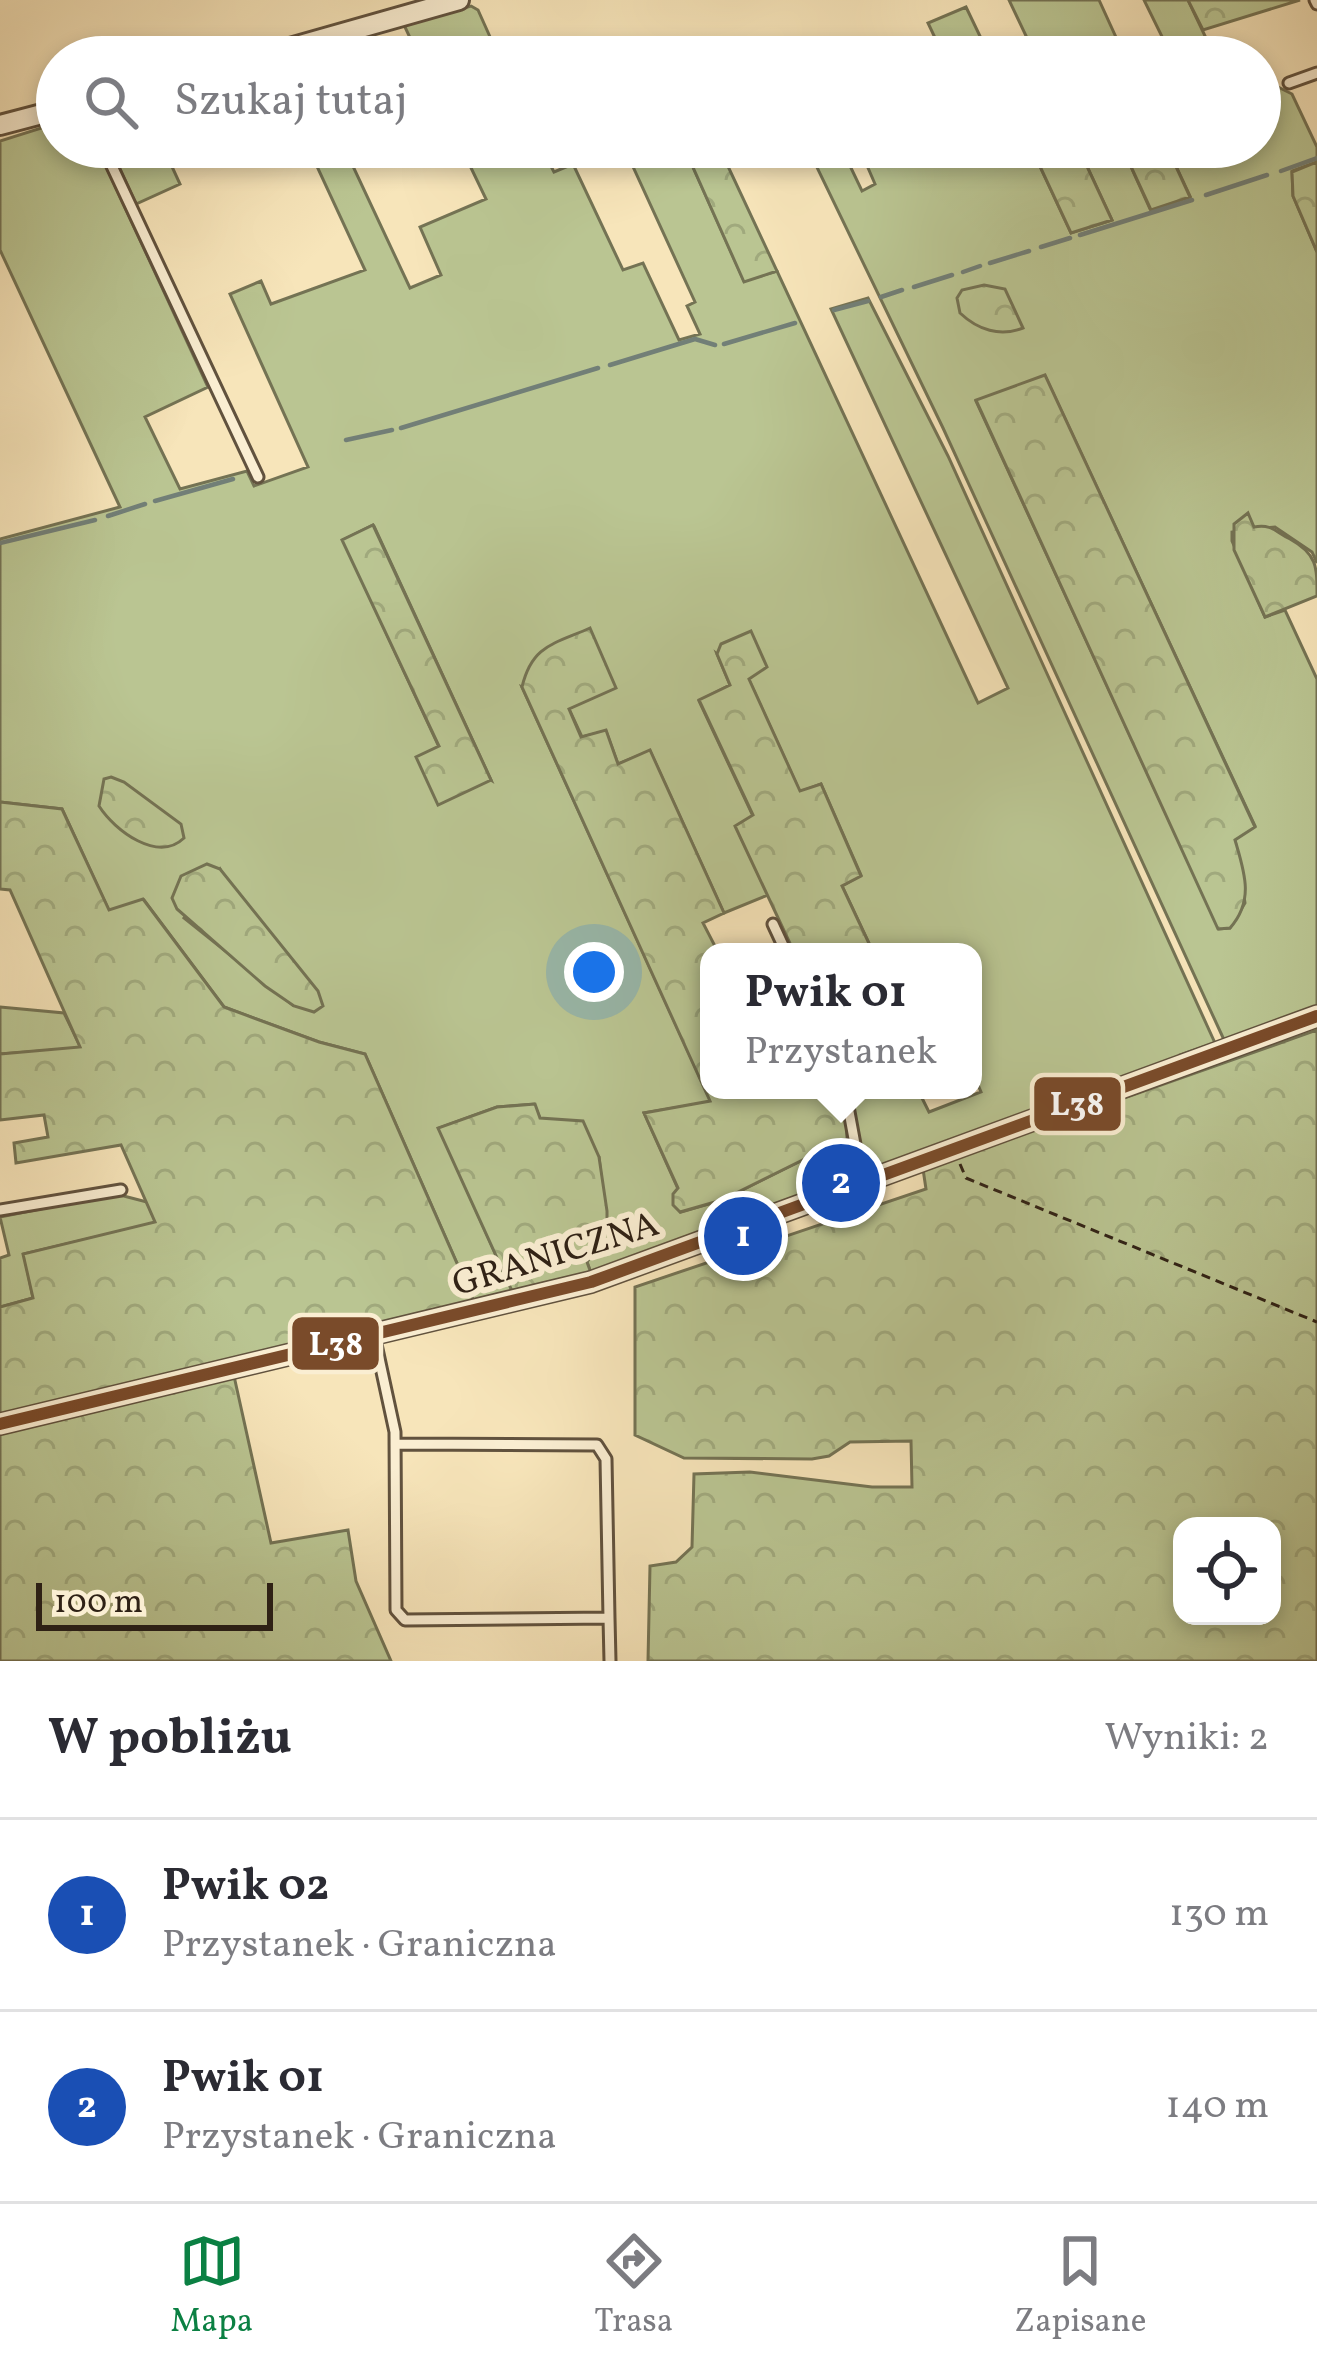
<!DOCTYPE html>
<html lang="pl">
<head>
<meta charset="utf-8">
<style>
	:root { --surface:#fff; --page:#f2f2f3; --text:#2b2b33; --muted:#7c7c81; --line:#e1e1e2; --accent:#0b8043 }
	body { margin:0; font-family:Vollkorn,serif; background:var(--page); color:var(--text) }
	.controls { position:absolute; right:36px; bottom:36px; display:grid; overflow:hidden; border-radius:24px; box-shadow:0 6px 18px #0003 }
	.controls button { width:108px; height:108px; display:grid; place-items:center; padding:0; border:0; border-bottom:3px solid var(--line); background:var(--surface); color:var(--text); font:60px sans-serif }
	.scale { position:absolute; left:36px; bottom:30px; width:237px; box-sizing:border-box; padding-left:12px; border:6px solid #2f2115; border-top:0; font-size:33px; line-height:42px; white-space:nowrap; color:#2f2115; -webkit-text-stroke:9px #faeed2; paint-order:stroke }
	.you { position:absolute; left:594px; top:972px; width:42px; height:42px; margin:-30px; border:9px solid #fff; border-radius:50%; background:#1a73e8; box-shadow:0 0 0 18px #1a73e833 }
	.badge { display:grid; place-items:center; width:78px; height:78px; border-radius:50%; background:var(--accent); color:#fff; font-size:39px; font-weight:700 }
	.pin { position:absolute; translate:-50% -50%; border:6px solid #fff; box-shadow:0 3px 12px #0006 }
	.popup { position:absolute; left:700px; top:943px; width:282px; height:156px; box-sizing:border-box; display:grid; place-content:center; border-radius:24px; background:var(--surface); filter:drop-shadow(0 3px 9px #0005); font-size:39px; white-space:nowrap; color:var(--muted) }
	.popup b { font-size:45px; color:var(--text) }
	.popup::after { content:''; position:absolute; left:50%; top:100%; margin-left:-24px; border:24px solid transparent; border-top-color:var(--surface) }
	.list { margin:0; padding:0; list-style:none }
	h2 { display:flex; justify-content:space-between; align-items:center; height:156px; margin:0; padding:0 48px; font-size:51px }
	h2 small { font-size:39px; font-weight:400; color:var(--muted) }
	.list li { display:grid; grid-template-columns:78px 1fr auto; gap:36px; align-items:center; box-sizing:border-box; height:192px; padding:0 48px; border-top:3px solid var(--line) }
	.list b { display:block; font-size:45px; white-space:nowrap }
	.list p { margin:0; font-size:39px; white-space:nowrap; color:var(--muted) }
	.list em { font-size:39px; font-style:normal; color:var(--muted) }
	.icon { flex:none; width:66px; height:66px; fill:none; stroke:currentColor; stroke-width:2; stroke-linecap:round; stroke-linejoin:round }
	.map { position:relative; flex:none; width:1317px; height:1661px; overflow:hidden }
	.search { position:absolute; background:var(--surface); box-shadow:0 6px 18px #0003; left:36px; right:36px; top:36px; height:132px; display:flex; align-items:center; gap:30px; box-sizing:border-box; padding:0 42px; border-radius:66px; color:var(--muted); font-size:45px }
	.sheet { height:540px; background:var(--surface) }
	nav { display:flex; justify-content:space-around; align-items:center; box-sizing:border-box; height:168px; border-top:3px solid var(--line); background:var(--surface); font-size:33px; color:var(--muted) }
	nav a { display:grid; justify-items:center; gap:6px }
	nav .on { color:var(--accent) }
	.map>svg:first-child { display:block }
	.grass { fill:#bac592; stroke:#747354; stroke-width:3; fill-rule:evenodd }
	.forest { fill:url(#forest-crowns); stroke:#747354; stroke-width:3; fill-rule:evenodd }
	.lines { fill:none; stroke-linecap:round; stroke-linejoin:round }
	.stream { stroke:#727f77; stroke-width:4.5 }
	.service-casing { stroke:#61523e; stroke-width:15 }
	.minor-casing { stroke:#61523e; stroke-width:24 }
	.path { stroke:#2f2115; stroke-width:3; stroke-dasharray:9 6; stroke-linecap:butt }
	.service { stroke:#faeed2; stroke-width:9 }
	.minor { stroke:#faeed2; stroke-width:18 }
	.bus-1-casing { stroke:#faeed2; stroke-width:21 }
	.bus-1 { stroke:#7a4b2a; stroke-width:12 }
	.labels { text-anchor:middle; stroke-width:12; stroke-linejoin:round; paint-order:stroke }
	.street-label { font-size:36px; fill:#2f2115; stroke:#faeed2 }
	.line-badge { stroke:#faeed2; stroke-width:4.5 }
	.badge-label { font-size:33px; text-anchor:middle; font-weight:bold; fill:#fff }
</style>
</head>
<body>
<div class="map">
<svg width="1317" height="1661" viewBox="0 0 1317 1661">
	<defs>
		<pattern id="forest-crowns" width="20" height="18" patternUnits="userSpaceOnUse" patternTransform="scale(3)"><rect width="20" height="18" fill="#bac592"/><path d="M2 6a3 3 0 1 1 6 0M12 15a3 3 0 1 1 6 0" fill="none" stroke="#a0a97d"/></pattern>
	</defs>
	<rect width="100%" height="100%" fill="#f7e5ba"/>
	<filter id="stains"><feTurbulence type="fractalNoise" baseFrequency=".00167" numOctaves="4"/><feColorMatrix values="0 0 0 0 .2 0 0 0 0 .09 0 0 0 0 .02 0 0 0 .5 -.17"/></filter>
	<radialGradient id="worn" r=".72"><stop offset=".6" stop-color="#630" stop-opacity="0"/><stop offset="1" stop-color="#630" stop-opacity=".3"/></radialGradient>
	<path class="grass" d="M1009,0H1099L1125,57H1036Z
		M1144,0H1188L1215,57H1172Z
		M471,6L478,10L499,57H419L404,25Z
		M966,7L990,57H944L928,23Z
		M1278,87L1292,94L1317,147V162L1292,171L1293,196L1317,252V563L1312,552L1275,527L1232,532V541L1265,617L1285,610L1317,679V1009L1225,1042L943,428L811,155L827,147H841L862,191L875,184L859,147H1031L1071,233L1112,220L1078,147H1122L1150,209L1190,196L1167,147H1260V94ZM1045,376L1255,826L1235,839L1245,903L1230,928L1219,929L976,401Z
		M57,123V147H97L208,387L145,417L180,489L247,471L254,486L308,467L230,294L261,281L271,304L365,270L308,147H344L410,288L441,275L420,227L486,199L461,147H541L554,172L573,164L623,270L643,263L679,340L700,334L687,306L695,302L624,147H684L744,281L777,271L978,703L1008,688L831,309L868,298L948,456L1215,1043L1180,1055L1181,1059L884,1165L869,1164L860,1150L850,1090H918L929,1112L981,1092L973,1073V952H873L842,886L861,875L821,784L800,792L748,678L717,654L730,685L699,701L753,816L736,827L768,895L724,913L650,751L618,764L606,731L582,737L569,709L522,687L711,1102L644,1113L678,1189L681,1212L722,1200L847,1138L854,1168L823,1179L791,1200L591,1273L587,1262L607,1231L599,1157L540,1118L534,1104L497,1107L439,1128L513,1293L474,1302L365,1054L319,1042L224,1007L144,900L109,911L62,809L0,802V539L120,507L0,250V141ZM373,525L374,526L491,780L439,747L343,540ZM220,869L294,1006L184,918Z
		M110,147H163L180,184L136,204Z
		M0,1007L64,1013L81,1048L0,1054Z
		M116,1194L147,1202L156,1223L24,1254L33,1298L0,1307V1258L9,1255L0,1217Z"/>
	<path class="forest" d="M1188,0H1300L1203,30Z
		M684,147H719L777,271L744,282Z
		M1031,147H1078L1112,220L1071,233Z
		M1122,147H1167L1190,197L1151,210Z
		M1317,162V252L1293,196L1292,172Z
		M984,285L1005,289L1023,328C1000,337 978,330 960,313L957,298L962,290Z
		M1045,375L1255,827L1235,840C1244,871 1255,900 1230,928L1218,929L976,400Z
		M1248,513L1254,527C1273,524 1275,532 1290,539C1317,554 1317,566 1317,596L1265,617L1234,550V524Z
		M373,525L491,780L438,805L416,757L439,746L342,540Z
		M590,628L616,688L569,709L581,737L606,730L618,764L650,750L724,913L703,923L718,952H709V1090H838L846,1113L847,1138L722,1200L680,1212L673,1205V1194L678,1188L644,1113L710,1101L522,687C532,645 554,644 590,628Z
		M751,631L767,667L749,679L800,791L821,784L861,876L842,886L873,952H794L735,826L753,815L699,700L730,685L717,654L721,644Z
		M111,777L124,782L181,824L184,838C158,863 115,831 99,806L104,779Z
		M0,802L62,809L109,910L143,899L224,1007L319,1042L365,1054L474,1302L0,1417V1307L33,1298L23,1254L155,1222L121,1145L16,1163L14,1143L48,1137L44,1115L0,1120V1054L80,1047L10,890L0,889Z
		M207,864L220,869L318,991L323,1006L314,1012L294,1006L265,986L177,909L172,898L181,876Z
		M1317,1030V1661H648L650,1566L676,1562L692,1547L694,1474L750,1472L872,1487H912L911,1441L850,1442L829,1456L812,1459L684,1458L635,1435V1287L926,1189L923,1169ZM1182,1526H1272V1616H1182Z
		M535,1104L540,1118L583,1121L599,1157L607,1211V1231L587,1262L591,1273L513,1293L438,1128L497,1107Z
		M234,1376L271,1543L348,1530L356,1581L391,1661H0V1432Z"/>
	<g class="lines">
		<path class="stream" d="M1281,171L1317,158
			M1206,195L1267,175
			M1080,235L1192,200
			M1041,247L1070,238
			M990,263L1029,251
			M963,272L980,266
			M914,287L952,275
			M881,297L902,290
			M834,310L868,301
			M724,344L795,323
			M610,365L695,339L715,345
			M401,428L598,368
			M346,440L392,430
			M155,501L233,479
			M108,516L145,504
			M0,543L95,520"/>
		<defs>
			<path id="service" d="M1315,0L1317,4
				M1289,83L1317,73
				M103,147L258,477
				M773,924L786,952
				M845,1090L862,1182
				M0,1210L121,1190
				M374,1335L395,1432L396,1610L405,1620L609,1618L606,1459L597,1445L395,1444
				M609,1618L610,1661"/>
			<path id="minor" d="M258,57L459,0
				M0,125L57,110
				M0,1424L591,1282L1317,1016"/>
		</defs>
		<use href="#service" class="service-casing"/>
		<use href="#minor" class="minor-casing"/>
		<path class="path" d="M960,1164L966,1178L1317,1322"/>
		<use href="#service" class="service"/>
		<use href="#minor" class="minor"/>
		<defs>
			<path id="bus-1" d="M0,1424L591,1282L1317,1016"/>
		</defs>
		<use href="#bus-1" class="bus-1-casing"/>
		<use href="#bus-1" class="bus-1"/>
	</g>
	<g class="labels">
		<g class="street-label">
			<text transform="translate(555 1252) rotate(-17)" y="13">GRANICZNA</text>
		</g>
	</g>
	<g class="line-badge">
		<rect x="1032" y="1075" width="91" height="58" rx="12" fill="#7a4b2a"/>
		<rect x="290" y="1315" width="91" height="57" rx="12" fill="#7a4b2a"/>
	</g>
	<g class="badge-label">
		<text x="1077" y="1115">L38</text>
		<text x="336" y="1355">L38</text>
	</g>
	<rect width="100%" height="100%" filter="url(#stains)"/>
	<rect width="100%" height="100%" fill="url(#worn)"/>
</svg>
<div class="controls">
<button><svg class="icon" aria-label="locate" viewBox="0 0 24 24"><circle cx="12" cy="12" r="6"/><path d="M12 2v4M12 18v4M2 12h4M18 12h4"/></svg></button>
</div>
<div class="scale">100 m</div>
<div class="you"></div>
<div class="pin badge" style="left:743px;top:1236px;background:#1a4fb4">1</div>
<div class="pin badge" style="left:841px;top:1183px;background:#1a4fb4">2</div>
<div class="popup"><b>Pwik 01</b>Przystanek</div>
<div class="search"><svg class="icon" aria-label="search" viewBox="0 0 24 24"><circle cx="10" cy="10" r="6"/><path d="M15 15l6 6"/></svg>Szukaj tutaj</div>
</div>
<section class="sheet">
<h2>W pobliżu<small>Wyniki: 2</small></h2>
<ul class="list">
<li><span class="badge" style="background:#1a4fb4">1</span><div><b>Pwik 02</b><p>Przystanek · Graniczna</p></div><em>130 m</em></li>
<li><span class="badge" style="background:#1a4fb4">2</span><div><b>Pwik 01</b><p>Przystanek · Graniczna</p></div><em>140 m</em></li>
</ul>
</section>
<nav>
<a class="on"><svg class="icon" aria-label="map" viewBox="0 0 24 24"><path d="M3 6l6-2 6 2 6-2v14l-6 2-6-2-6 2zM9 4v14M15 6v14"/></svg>Mapa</a>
<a><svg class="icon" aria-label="directions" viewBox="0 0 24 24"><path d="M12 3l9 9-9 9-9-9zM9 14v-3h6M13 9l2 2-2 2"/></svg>Trasa</a>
<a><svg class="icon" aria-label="saved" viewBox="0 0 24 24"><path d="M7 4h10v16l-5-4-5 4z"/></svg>Zapisane</a>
</nav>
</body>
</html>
